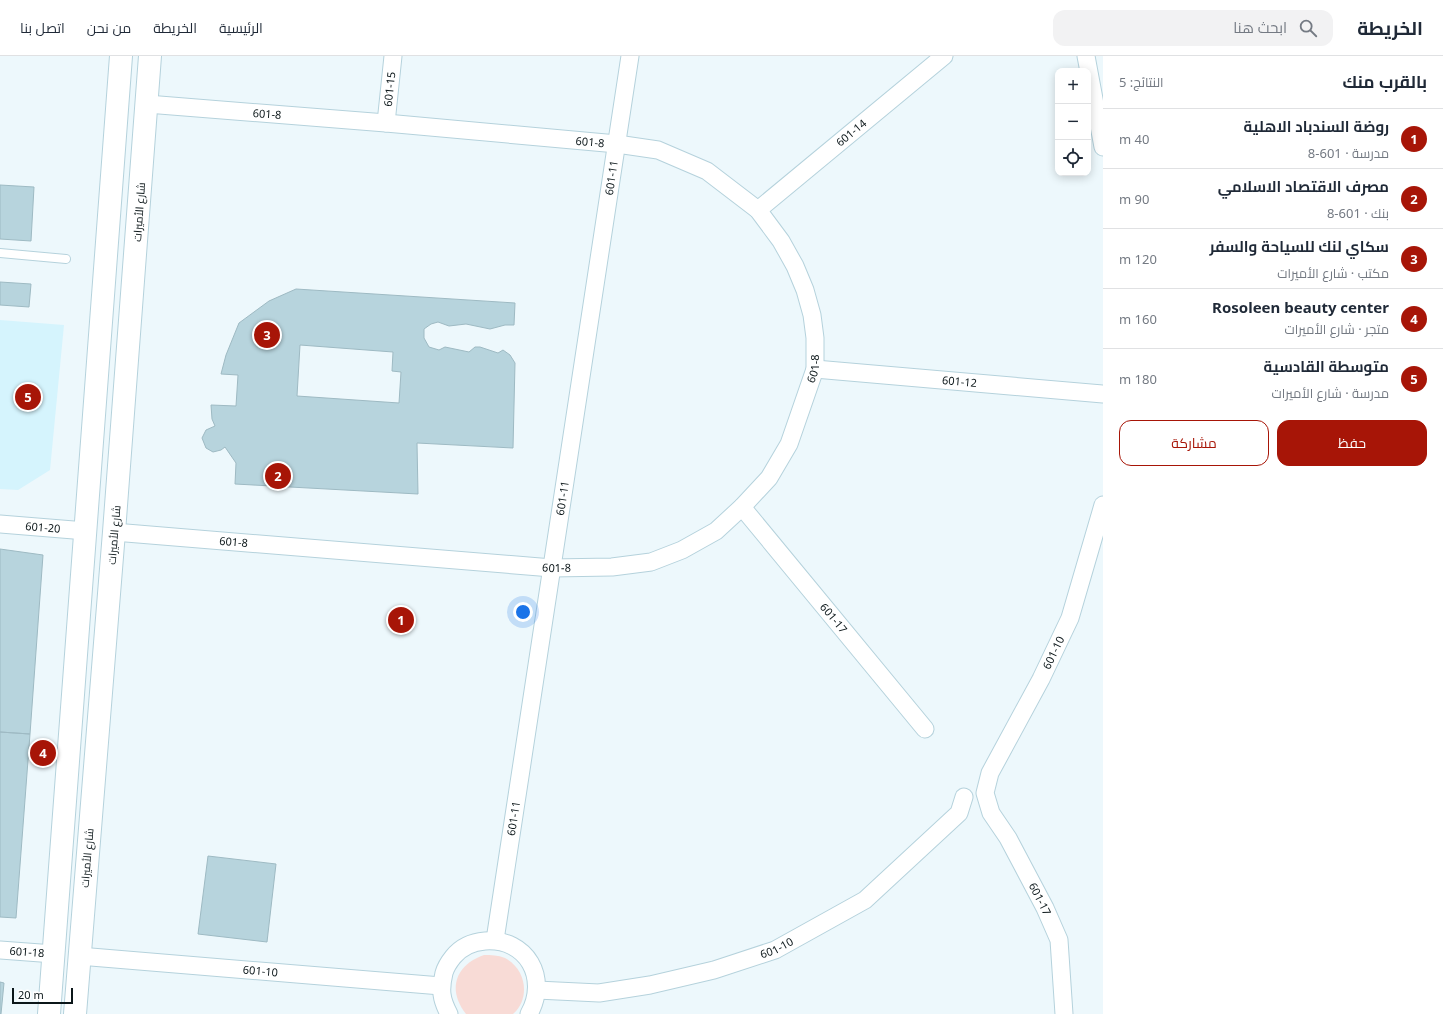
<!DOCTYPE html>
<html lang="ar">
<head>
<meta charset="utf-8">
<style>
	:root { --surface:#fff; --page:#f2f2f3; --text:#1f2937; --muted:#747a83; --line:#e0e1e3; --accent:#a71507 }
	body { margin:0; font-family:"Noto Sans",Cairo,sans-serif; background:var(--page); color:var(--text); direction:rtl }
	.controls { position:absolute; right:12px; top:12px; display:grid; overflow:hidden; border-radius:8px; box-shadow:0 2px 10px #0003 }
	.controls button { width:36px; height:36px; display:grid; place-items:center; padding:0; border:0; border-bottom:1px solid var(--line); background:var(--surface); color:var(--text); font:20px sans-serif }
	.scale { position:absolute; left:12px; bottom:10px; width:61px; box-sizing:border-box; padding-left:4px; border:2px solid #0b1619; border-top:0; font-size:11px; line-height:14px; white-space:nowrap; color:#0b1619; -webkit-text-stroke:3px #fff; paint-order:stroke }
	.you { position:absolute; left:523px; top:556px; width:14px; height:14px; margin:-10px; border:3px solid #fff; border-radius:50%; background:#1a73e8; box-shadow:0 0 0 6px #1a73e833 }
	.badge { display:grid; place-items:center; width:26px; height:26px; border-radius:50%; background:var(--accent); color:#fff; font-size:13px; font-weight:700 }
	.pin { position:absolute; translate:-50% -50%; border:2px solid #fff; box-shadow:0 1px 4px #0006 }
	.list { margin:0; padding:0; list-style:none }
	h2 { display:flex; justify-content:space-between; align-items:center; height:52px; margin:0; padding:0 16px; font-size:17px }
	h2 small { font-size:13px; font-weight:400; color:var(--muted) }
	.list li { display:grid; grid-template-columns:26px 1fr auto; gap:12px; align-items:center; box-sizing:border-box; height:60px; padding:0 16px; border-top:1px solid var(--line) }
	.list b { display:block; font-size:15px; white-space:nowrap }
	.list p { margin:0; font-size:13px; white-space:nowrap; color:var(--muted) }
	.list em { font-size:13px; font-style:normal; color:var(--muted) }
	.actions { display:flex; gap:8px; padding:12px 16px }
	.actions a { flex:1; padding:9px 0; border:1px solid var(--accent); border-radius:12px; text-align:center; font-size:14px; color:var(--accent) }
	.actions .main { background:var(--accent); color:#fff }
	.icon { flex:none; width:22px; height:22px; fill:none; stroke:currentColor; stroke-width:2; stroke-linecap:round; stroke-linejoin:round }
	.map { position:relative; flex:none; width:1103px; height:958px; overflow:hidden; direction:ltr }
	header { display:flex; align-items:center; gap:24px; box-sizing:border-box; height:56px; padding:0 20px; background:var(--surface); border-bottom:1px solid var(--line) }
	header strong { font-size:19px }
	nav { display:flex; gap:22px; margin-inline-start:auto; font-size:14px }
	.search { width:280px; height:36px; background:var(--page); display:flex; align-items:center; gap:10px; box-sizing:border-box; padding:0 14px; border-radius:12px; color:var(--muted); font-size:15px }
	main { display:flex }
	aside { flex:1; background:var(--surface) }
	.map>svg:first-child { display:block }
	.built { fill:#d5f4fd }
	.green { fill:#f8dbd6 }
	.building { fill:#b7d4dd; stroke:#9ebac3; fill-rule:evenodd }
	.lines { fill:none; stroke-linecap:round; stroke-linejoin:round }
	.lane-casing { stroke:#b5d2dc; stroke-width:10 }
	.street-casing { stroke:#b5d2dc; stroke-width:19 }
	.secondary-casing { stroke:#b5d2dc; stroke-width:24 }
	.lane { stroke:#fff; stroke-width:8 }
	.street { stroke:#fff; stroke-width:17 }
	.secondary { stroke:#fff; stroke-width:22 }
	.labels { text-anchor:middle; stroke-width:3; stroke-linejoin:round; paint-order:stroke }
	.street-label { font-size:11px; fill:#0b1619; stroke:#fff }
</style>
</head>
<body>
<header>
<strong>الخريطة</strong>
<div class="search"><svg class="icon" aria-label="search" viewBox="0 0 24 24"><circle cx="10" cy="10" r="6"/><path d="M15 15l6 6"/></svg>ابحث هنا</div>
<nav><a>الرئيسية</a><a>الخريطة</a><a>من نحن</a><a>اتصل بنا</a></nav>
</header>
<main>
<aside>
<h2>بالقرب منك<small>النتائج: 5</small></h2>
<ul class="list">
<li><span class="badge">1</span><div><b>روضة السندباد الاهلية</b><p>مدرسة · 601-8</p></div><em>40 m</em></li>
<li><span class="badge">2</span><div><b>مصرف الاقتصاد الاسلامي</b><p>بنك · 601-8</p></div><em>90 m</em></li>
<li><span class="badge">3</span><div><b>سكاي لنك للسياحة والسفر</b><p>مكتب · شارع الأميرات</p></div><em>120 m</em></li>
<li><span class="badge">4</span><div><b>Rosoleen beauty center</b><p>متجر · شارع الأميرات</p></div><em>160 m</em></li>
<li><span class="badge">5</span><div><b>متوسطة القادسية</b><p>مدرسة · شارع الأميرات</p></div><em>180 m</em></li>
</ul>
<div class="actions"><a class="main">حفظ</a><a>مشاركة</a></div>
</aside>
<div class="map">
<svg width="1103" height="958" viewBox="0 0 1103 958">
	<rect width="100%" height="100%" fill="#edf8fc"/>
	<path class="built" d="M0,264L64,269L50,414L18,434L0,433Z"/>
	<path class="green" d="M484,899C491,899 498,899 505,902C526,913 531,942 513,958H466C447,934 455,909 484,899Z"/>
	<path class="building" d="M0,129L34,131L31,185L0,183Z
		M0,226L31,228L29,251L0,249Z
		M296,233L515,247L514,269H505L490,273L466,268L449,270L438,266L431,268L424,273V282L429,291L439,294L445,291L469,296L475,291H480L498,297L503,294L510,299L515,307L513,392L417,387L418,438L235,428L236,407L225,391L221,394L213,396L206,392L202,382L206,374L215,370L212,363L211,349L236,350L238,319L221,318L226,299L239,267L269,245ZM300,289L393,296L392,315L401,316L399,347L297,340Z
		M0,493L43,499L30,678L0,676Z
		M0,676L30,678L16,862L0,861Z
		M208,800L276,808L267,886L198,878Z
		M0,926L4,927L1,958H0Z"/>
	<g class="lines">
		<defs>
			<path id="lane" d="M0,197L66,203"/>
			<g id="street">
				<path d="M1086,0L1103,91"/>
				<path id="s1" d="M386,67L393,0"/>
				<path id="s2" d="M758,154L944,0"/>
				<path id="s3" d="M815,313L1103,338"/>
				<path id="s4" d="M742,451L925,673"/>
				<path id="s5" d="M0,468L86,475"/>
				<path id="s6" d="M114,476L552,512L612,511L651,506L682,494L716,475L742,451L769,422L789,388L815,313V282L812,259L805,234L795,210L781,185L758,154L707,115L658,94L617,88L386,67L147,48"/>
				<path id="s7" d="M495,884L630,0"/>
				<path id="s8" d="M0,894L54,898"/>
				<path id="s9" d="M79,900L441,930"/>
				<path id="s10" d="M537,934L599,937L650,929L714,914L775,894L865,844L959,757L964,741"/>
				<path d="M449,958C441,943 440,934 444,917C446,910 449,906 453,901C461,891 472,886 485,885C527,882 549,922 529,958"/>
				<path id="s11" d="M1064,958L1059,884L1045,852L1008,782L991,757L985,737L990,717L1041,623L1070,562L1103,449"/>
			</g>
			<path id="secondary" d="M49,958L121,0
				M75,958L114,476L150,0"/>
		</defs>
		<use href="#lane" class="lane-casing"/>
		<use href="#street" class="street-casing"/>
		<use href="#secondary" class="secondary-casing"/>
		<use href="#lane" class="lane"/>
		<use href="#street" class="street"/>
		<use href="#secondary" class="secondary"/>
	</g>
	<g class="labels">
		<g class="street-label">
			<text dy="4" stroke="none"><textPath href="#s1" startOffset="34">601-15</textPath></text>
			<text transform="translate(267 58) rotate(4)" y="4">601-8</text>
			<text dy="4" stroke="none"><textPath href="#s2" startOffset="121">601-14</textPath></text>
			<text transform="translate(590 86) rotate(5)" y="4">601-8</text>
			<text dy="4" stroke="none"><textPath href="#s7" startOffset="771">601-11</textPath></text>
			<text transform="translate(139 156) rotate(-86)" y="4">شارع الأميرات</text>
			<text dy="4" stroke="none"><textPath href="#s6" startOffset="805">601-8</textPath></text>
			<text dy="4" stroke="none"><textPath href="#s3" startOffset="145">601-12</textPath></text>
			<text dy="4" stroke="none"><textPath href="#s7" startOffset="447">601-11</textPath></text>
			<text dy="4" stroke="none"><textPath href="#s5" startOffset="43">601-20</textPath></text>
			<text transform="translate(114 479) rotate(-85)" y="4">شارع الأميرات</text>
			<text dy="4" stroke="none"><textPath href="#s6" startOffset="120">601-8</textPath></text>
			<text dy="4" stroke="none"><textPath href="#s6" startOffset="444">601-8</textPath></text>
			<text dy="4" stroke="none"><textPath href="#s4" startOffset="144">601-17</textPath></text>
			<text dy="4" stroke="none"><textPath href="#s11" startOffset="396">601-10</textPath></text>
			<text dy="4" stroke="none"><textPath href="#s7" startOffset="123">601-11</textPath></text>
			<text transform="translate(87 802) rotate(-85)" y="4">شارع الأميرات</text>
			<text transform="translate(1040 843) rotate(63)" y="4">601-17</text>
			<text dy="4" stroke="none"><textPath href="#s10" startOffset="246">601-10</textPath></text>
			<text dy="4" stroke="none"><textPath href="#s8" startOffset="27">601-18</textPath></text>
			<text dy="4" stroke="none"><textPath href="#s9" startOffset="182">601-10</textPath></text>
		</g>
	</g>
</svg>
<div class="controls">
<button>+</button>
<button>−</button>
<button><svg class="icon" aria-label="locate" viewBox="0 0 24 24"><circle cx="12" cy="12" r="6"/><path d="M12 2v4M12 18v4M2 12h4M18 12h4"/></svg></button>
</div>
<div class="scale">20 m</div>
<div class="you"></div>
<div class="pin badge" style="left:401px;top:564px">1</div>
<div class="pin badge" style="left:278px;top:420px">2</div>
<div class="pin badge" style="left:267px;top:279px">3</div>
<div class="pin badge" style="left:43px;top:697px">4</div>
<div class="pin badge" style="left:28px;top:341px">5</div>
</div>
</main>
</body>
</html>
